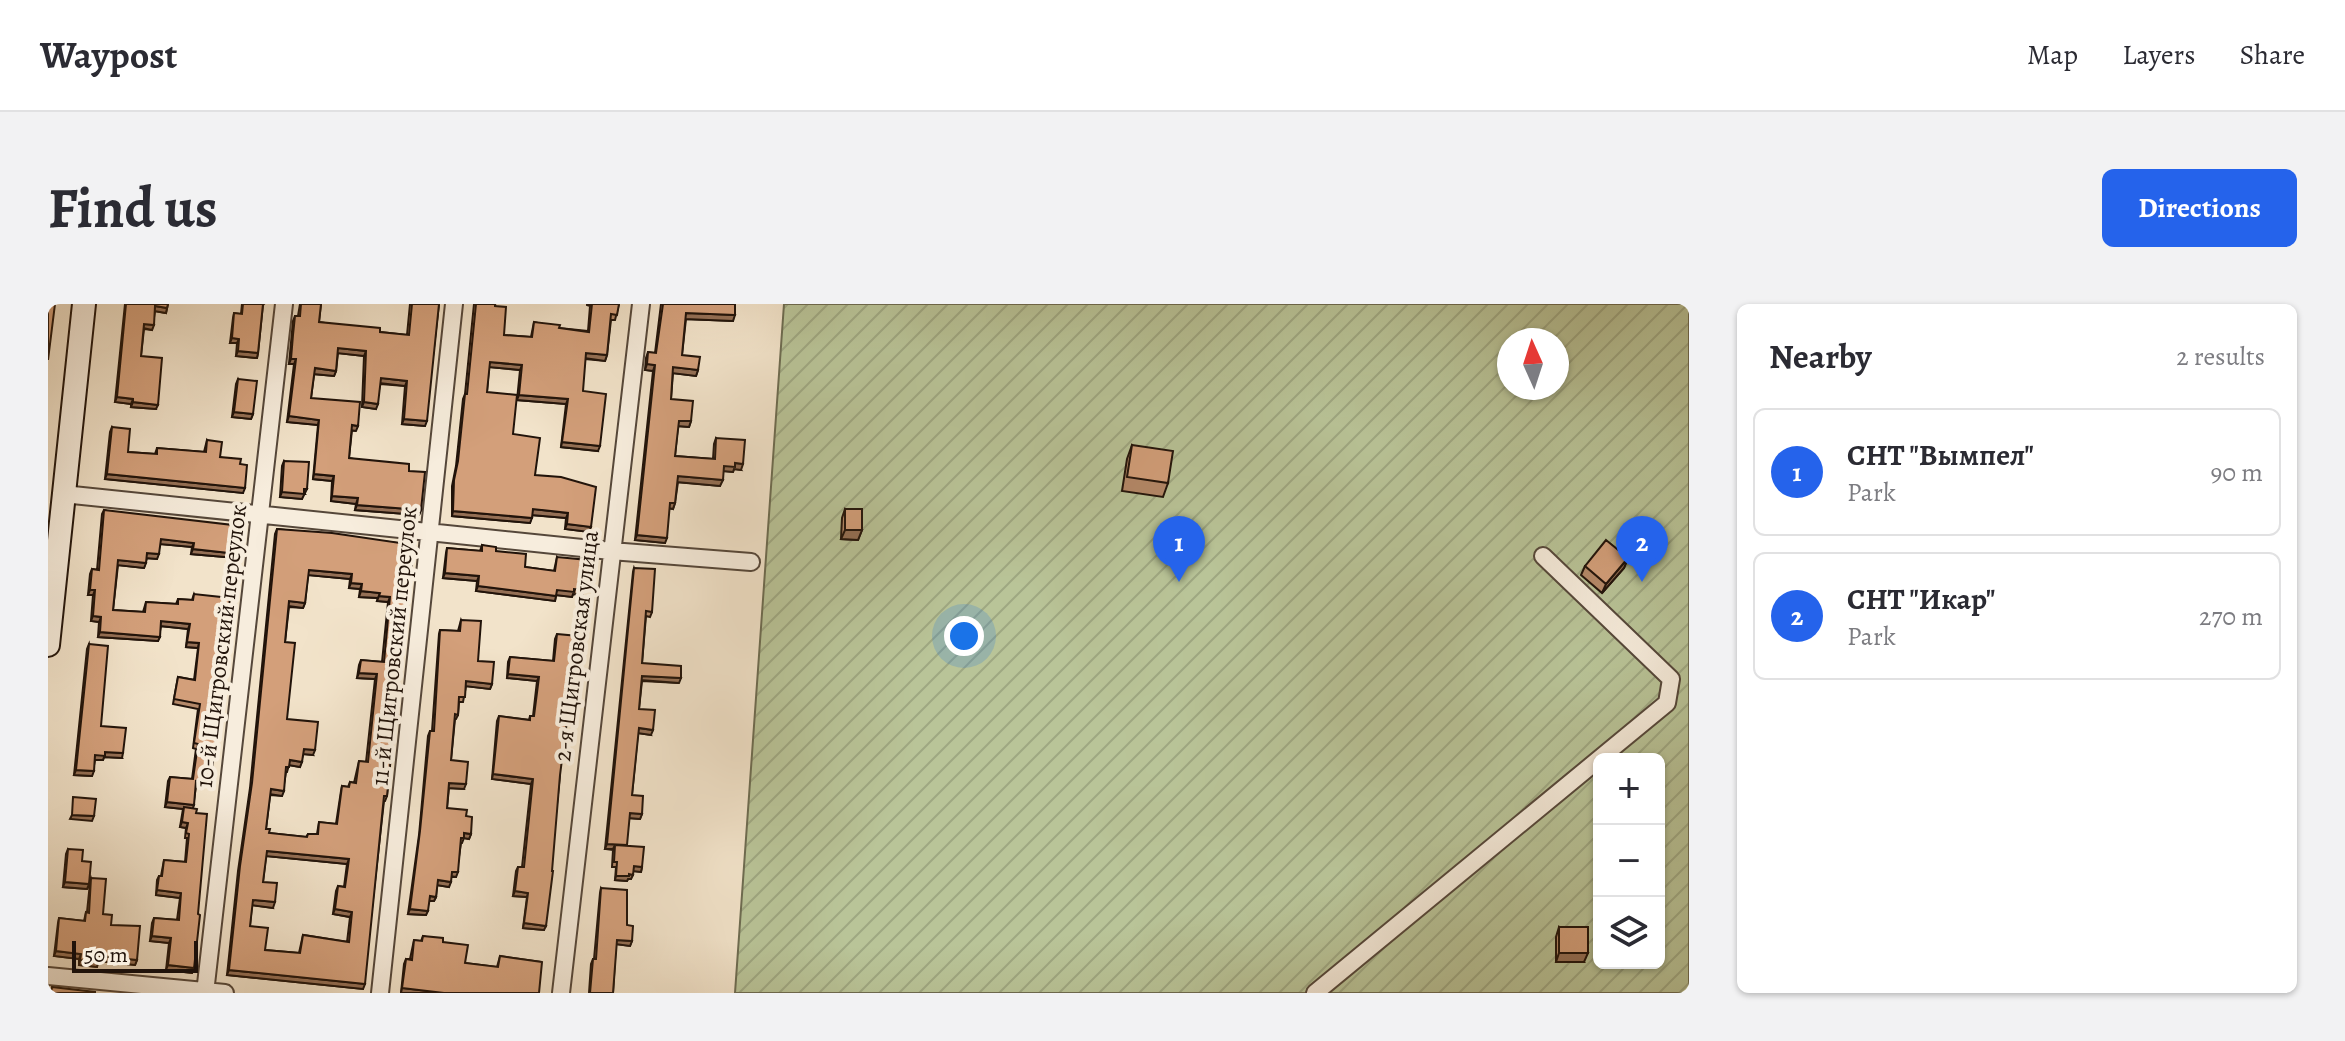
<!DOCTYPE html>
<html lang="en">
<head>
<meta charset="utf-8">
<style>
	:root { --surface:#fff; --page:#f2f2f3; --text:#2b2b33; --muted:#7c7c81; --line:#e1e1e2; --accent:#2563eb }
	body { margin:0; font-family:Alegreya,serif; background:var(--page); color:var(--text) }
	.controls { position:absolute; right:24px; bottom:24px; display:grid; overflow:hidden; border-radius:12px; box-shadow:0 2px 6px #0004 }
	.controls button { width:72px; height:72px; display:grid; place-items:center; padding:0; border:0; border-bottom:2px solid var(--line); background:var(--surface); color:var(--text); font:40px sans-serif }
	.compass { position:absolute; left:1449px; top:24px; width:72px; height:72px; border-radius:50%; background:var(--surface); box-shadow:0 2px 6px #0004; rotate:357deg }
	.scale { position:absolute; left:24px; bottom:20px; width:126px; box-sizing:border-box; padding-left:8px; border:4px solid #21130a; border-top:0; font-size:22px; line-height:28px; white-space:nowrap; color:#21130a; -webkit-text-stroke:6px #f7eddd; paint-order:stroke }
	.you { position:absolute; left:916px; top:332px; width:28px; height:28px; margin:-20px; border:6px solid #fff; border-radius:50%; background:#1a73e8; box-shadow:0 0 0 12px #1a73e833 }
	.badge { display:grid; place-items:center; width:52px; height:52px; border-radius:50%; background:var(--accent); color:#fff; font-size:26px; font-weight:700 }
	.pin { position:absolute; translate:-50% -66px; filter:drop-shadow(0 2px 4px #0008) }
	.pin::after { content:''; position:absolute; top:42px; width:28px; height:24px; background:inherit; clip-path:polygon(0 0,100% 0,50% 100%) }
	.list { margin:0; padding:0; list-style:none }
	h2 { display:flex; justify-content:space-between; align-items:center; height:104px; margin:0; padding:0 32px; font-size:34px }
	h2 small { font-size:26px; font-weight:400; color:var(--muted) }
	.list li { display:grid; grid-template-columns:52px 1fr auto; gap:24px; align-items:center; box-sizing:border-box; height:128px; margin:0 16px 16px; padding:0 16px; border:2px solid var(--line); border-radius:12px }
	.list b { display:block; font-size:30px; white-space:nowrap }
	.list p { margin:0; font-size:26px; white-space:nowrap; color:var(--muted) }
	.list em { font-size:26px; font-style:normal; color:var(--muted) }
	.icon { flex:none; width:44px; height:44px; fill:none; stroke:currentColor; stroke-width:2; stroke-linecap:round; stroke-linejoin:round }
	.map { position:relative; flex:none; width:1641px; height:689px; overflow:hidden; border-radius:12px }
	header { display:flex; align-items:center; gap:48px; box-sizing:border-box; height:112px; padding:0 40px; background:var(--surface); border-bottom:2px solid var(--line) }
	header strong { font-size:38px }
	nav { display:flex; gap:44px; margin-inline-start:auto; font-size:28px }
	.intro { display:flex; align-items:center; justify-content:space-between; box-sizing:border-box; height:192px; padding:0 48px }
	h1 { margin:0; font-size:56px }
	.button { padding:20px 36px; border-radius:12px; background:var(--accent); color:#fff; font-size:28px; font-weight:700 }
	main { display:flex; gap:48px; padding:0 48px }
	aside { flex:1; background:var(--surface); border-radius:12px; box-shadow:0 2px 6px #0004 }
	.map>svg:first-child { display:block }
	.garden { fill:url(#garden-furrows); stroke:#6d6c51; stroke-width:2; fill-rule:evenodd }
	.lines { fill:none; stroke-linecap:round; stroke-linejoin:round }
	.street-casing { stroke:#55473a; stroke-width:20 }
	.secondary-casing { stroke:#21130a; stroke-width:26 }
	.street { stroke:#f7eddd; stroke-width:16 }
	.secondary { stroke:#f7eddd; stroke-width:22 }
	.wall { fill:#b58969; stroke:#21130a; stroke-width:2; fill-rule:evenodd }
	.shaded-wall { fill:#946f55; stroke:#21130a; stroke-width:2 }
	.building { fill:#d39f7a; stroke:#21130a; stroke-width:2; fill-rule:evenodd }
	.labels { text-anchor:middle; stroke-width:8; stroke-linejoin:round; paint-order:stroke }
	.street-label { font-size:24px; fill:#21130a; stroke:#f7eddd }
</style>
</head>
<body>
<header>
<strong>Waypost</strong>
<nav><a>Map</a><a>Layers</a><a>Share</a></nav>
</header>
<div class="intro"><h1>Find us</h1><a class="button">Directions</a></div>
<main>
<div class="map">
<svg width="1641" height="689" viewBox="0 0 1641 689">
	<defs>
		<pattern id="garden-furrows" width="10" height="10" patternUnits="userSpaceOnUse" patternTransform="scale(2)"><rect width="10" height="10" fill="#b9c498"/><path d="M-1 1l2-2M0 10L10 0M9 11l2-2" fill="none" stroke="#9fa882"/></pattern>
	</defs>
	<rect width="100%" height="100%" fill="#f2e3ca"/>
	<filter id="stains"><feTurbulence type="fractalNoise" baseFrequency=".0025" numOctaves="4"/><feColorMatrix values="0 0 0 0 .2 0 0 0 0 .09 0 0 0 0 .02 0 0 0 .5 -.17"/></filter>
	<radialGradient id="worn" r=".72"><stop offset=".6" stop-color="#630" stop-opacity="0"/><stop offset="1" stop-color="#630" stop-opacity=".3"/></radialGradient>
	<path class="garden" d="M736,0H1641V689H687ZM1461,36H1509V84H1461ZM1551,455H1611V659H1551Z"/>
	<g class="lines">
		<defs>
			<path id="street" d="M15,190L563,247L703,258
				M0,672L177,689
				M157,689L236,0
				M332,689L406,0
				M513,689L593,0
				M1267,689L1619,399L1623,375L1495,252"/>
			<path id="secondary" d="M0,341L36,0"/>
		</defs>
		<use href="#street" class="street-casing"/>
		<use href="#secondary" class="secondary-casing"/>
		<use href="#street" class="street"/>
		<use href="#secondary" class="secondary"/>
	</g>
	<path class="wall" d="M77,0H120L118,9L107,7L104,26L96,25L93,52L108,105L83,103V100L67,98Z
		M194,0H216L215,1L210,49L209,54L188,52L189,39H182L185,14L186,9L193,10Z
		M252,0H273L271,18L332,28L359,31L362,0H391L377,122L354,120L357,82L332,80L328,105L314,103L316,52L290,49L288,67L286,72L266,70L263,94L308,127L304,126L301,154L361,167L373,206L371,211L307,206L308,200L283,197L284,177L265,175L270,121L239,118L246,60H241L245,17L247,12H250Z
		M426,0H447L456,31L483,33L486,18L511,24L540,27L542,2L539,1V0H571L567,16H563L559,51L557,57L537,55L534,85L550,147L513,143L518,100L469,96L472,66L441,63L439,88L465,130L487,171L541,228L517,225L518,214L484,211L482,219L404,212V182L408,162L415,95L417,90Z
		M613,0H687L685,17L638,15L634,51L650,66L648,72L625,69L623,95L643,117L641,123L630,122L627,152L665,155L666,140L668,134L693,166L686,165L685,168L675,167L672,182L630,178L627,199L625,205L621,204L617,239L587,236L605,67L597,66L598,54L600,48L607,49Z
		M190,75L205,110L203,115L184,113L188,80Z
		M64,123L80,148L107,150L109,144L156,148L159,136L172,153L192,160L195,189L57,175L62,128Z
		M1084,141L1120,179L1115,193L1074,187L1079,155Z
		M236,157L257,190H255L254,195L232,193L234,162Z
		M797,205L814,226L810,236L793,235L794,214Z
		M56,206L190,250L188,254L143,250L144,243L112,240L109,255L99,254L96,264L70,261L65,306L95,308L98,298L128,300L130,295L144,296L146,290L175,354L162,479L161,483L148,482L145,504L144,669L118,666L121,639L102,637L104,619L106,614L129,616L132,594L108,591L109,576L111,572H113L116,556L137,558L139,534H137L138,524L132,523L135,505L117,503L120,477L122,473L144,475L148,445L145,444L150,405L125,400L130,373L146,376L150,344L138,343L140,325L113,322L110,337L50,333L51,318L43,317L45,291H40L42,270L44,265L49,266L54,210Z
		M229,225L366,241L346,404L347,428H345L339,492L337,497H336L315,685L179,671L190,567L202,484L227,230ZM260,271L302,275L301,284L312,285L311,293L330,294L329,297L340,298L334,358L313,356L311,361L309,374L327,375L318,458L311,457L306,479L302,478L300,483L294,482L293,487L288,520L271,518L269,530H260L258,533L221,529L218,525L222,491L234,492L238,468H239L241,461L252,463L255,450L265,451L239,415L237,338L241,303L255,304L257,299ZM218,552L299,560L296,583L290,582L288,587L285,610L302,613L299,638L255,631L251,649L217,646L202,622L204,601L225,604L215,578Z
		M434,241L448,247L477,263L506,267L509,253L534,291L525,290L524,293L508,291L507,297L428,287L429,277L395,274L398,249L399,244L432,247Z
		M1580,254L1576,264L1554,289L1533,271L1537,262Z
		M586,264L604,308L602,313L598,312L594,359L631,379L594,377L591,405L603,431L590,429L584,491L594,510L592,515L581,514L578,542L594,563L593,568L585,567L583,575H580L579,577L567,576L568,563H564L565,546L557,545L585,268Z
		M413,316L430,357L444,380L442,385L418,382L415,398H411L410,411L408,415H407L403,456L416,485L401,484L399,504L418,512L423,530L421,535L416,534L414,539H413L408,573H403L401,583L389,581L388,593L386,597H381L378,611L360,610L371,531L380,432L382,427H384L391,330L392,326L410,327Z
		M509,330L512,471L496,626L475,624L479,593L465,592L468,567L470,563H474L483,480L444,475L449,417L451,412L481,416L482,412H485L489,377L459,374L460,358L462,353L505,357L507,335Z
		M41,340L53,422L74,454L56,453L55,456H47L44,472L26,471L39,345Z
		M20,545L34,557L41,580L39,585L15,583L18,550Z
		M43,574L55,610L89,656L87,661L50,657L49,663L31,661V655L6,652L10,619L11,614L36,617L38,608H39L42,579Z
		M553,584L579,621L584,637L582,642L568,640L565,689H541L543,660L545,655H546L552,589Z
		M1511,623L1536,658H1508V633Z
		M375,632L395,638L417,659L449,663L452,652L494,658L353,689L356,660L358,655H362L366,636L373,637Z"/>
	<path class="shaded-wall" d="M107,2L119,4L118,9L106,7Z
		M638,9L687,11L685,17L636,15Z
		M96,20L106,21L104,26L95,24Z
		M184,34L191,35L189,39H182Z
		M290,44L318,47L316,52L288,49Z
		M190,47L210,49L209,54L188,52Z
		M538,49L559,51L557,57L536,54Z
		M243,55H248L246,60H241Z
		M442,58L474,61L472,66L440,63Z
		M599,60L607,61L605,67L597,66Z
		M625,63L650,66L648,72L623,69Z
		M267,64L288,67L286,72L265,70Z
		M333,74L359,77L357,82L331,79Z
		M471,91L520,95L518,100L469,96Z
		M69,93L85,95L83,100L67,98Z
		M85,98L110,101L108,105L83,103Z
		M316,98L330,100L328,105L314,103Z
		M186,108L205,110L203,115L184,113Z
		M241,112L271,116L270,121L239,118Z
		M356,115L379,117L377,122L354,120Z
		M631,117H643L641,123L629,122Z
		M304,121L310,122L308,127L302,126Z
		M514,138L552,142L550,147L513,143Z
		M687,159L695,160L693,166L686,165L685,168L674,167L676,162Z
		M59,170L197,184L195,189L57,175Z
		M266,170L286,172L284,177L265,175Z
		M630,172L675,176L672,182L628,178Z
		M256,185H259L254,195L232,193L234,188Z
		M284,192L310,194L308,200L283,197Z
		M622,199H627L625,205L620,204Z
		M309,201L373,206L371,211L307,206Z
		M485,205L520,209L518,214L483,211Z
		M405,207L484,214L482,219L404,212Z
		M519,220L543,223L541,228L517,225Z
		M797,226H814L810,236L793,235Z
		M589,231L619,234L617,239L587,236Z
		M113,235L146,239L144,243L111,240Z
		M145,245L190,250L188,254L143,250Z
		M99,249L111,250L109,255L97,254Z
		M1580,254L1576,264L1554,289L1558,280Z
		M70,256L98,259L96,264L68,261Z
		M261,266L304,270L302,275L259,271Z
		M397,269L431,272L429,277L395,274Z
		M303,279L314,280L312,285L301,284Z
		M430,282L508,292L507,297L428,287Z
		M526,285L536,286L534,291L525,290L524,293L507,291L509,286Z
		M42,286H47L45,291H40Z
		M313,287L332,289L330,294L311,293Z
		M331,292L342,293L340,298L329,297Z
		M241,297L257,299L255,304L240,302Z
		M45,312L53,313L51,318L43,317Z
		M113,317L142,320L140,325L112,322Z
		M52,328L112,333L110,337L50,333Z
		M139,338L151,339L150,344L138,343Z
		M311,369L329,370L327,375L309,374Z
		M460,370L491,373L489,377L459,374Z
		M594,372L633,374L631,379L592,376Z
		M418,377L444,380L442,385L416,382Z
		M591,424L605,426L603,431L589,429Z
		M256,445L267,446L265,451L254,450Z
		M57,448L75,449L74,454L56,453L55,456H45L47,451Z
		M242,456L254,458L252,463L240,461Z
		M28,466L46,467L44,472L26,471Z
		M445,470L485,475L483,480L444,475Z
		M148,477L162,479L161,483L147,482Z
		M401,479L418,480L416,485L400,484Z
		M223,485L236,487L234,492L221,490Z
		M119,498L146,501L144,506L117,503Z
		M582,509L594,510L592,515L580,514Z
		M24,511L46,512L44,517L22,515Z
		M134,518L140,519L138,524L132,523Z
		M416,529L423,530L421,535L415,534Z
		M559,540L579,541H567L565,545H557Z
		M219,547L301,555L299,560L217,552Z
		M586,562L594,563L593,568L584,567Z
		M404,568H410L408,573L402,572Z
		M581,570L585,571L583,575H580L579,577L567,576L568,572Z
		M390,576L403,578L401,583L388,581Z
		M17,578L41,580L39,585L15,583Z
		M109,586L133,589L132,594L108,591Z
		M467,587L480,589L479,593L465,592Z
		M382,592L388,593L386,597H380Z
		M205,596L227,598L225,604L203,601Z
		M287,605L304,608L302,613L285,610Z
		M362,605L380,607L378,611L360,610Z
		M476,619L498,622L496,626L475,624Z
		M104,632L123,634L121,639L102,637Z
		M569,636L584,637L582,642L567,640Z
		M8,647L33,650L31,655L6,652Z
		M1511,649H1540L1536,658H1508Z
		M51,652L89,656L87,661L49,657Z
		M32,656L50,658L49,663L31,661Z
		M120,661L146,664L144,669L118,666Z
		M181,666L317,680L315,685L179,671Z
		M354,684L396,689H353Z"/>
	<path class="building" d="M0,0H7L0,56Z
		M78,0H120L119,4L107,2L106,21L96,20L93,52L114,54L110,101L85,98V95L69,93Z
		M195,0H215L210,49L190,47L191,35L184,34L186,9L194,10Z
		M253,0H273L271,18L332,24V28L361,31L364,0H391L379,117L356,115L359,77L333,74L330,100L316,98L318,47L290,44L288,67L267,64L263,94L312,98L310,122L304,121L301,154L361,160V167L377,168L373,206L309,201L310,194L284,192L286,172L266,170L271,116L241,112L248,55H243L245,31L247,12H252Z
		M428,0H447V2L458,3L456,31L484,33L486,18L512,21L511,24L541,28L544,0H571L569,11L563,10L559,51L538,49L535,87L558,90L552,142L514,138L520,95L471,91L474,61L442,58L439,88L469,91L465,130L492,134L487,171L513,173L548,183L543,223L519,220L520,209L485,205L484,214L405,207L406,176L410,157L417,90H419Z
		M615,0H687V11L638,9L634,51L652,53L650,66L625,63L623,95L645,97L643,117H631L627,152L667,155L668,134L697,136L695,160L687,159V163L676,162L675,176L630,172L627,199H622L619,234L589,231L607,61L599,60L600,48L608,49Z
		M190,75L209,77L205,110L186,108Z
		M64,123L82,125L80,148L109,150V144L158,148L159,136L174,138L172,153L193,155L192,160L199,161L197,184L59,170Z
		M1084,141L1125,147L1120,179L1079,173Z
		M236,157L261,158L259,185H256V190L234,188Z
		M797,205H814V226H797Z
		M56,206L193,222L190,250L145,245L146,239L113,235L111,250L99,249L98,259L70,256L65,306L97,308L98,298L130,300V295L145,296L146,290L182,294L175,354L173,383H175L162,479L148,477L146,501L119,498L122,473L145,475L150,440L146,439L152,400L126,395L130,373L147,376L151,339L139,338L142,320L113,317L112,333L52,328L53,313L45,312L47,286H42L44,265L51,266Z
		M229,225L284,229L366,241L346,404H350L348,423L346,422L339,492H336L317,680L181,666L192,562L204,479ZM261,266L304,270L303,279L314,280L313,287L332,289L331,292L342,293L336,358L313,356L311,369L329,370L320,458L311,457L308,479L302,478L301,483L294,482L289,520L271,518L270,530H260L259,533L221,529L222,525H218L223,485L236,487L238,463H241L242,456L254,458L256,445L267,446L270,418L239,415L247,339L237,338L241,297L257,299ZM219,547L301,555L297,583L290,582L287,605L304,608L301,638L255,631L252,649L217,646L220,624L202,622L205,596L227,598L229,579L215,578Z
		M1558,236L1580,254L1558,280L1537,262Z
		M434,241L448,243V247L478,250L477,263L507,267L509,253L540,256L536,286L526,285V288L509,286L508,292L430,282L431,272L397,269L399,244L434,247Z
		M586,264L607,265L604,308L598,307L594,359L633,362V374L594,372L591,405L607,406L605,426L591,424L584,491L595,492L594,510L582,509L579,541L559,540Z
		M413,316L433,317L430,357L446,358L444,380L418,377L417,393H411L410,411L407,410L403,456L420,458L418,480L401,479L399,504L419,506L418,512L424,513L423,530L416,529V534H413L410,568H404L403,578L390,576L388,593L382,592L380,607L362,605L372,527L382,427H386L392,326L412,327Z
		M509,330L530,332L512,471L504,567H505L498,622L476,619L480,589L467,587L470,563H476L485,475L445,470L451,412L482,416V412H486L491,373L460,370L462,353L506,357Z
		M41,340L60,342L53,422L78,424L75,449L57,448V452L47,451L46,467L28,466Z
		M25,493L48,495L46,512L24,511Z
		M136,503L149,505L148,509L159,510L150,610L152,611L146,664L120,661L123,634L104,632L106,614L131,616L133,589L109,586L111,572H114L116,556L138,558L141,530L138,529L140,519L134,518Z
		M567,541L596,543L594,563L586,562L585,571L581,570V572H568L569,558H566Z
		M20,545L35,546L34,557L43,558L41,580L17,578Z
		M43,574L58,575L55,610L64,611L63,621L92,622L89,656L51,652L50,658L32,656L33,650L8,647L11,614L37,617L38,608L41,609Z
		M553,584L579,586V621L585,622L584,637L569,636L565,689H542L545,655H548Z
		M1511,623H1540V649H1511Z
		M375,632L395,634V638L420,641L417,659L450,663L452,652L494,658L491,689H396L354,684L358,655L364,656L366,636L374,637Z
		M4,683L47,688V689H3Z"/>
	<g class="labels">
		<g class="street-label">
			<text transform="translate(173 342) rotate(-83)" y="8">10-й Щигровский переулок</text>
			<text transform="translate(346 342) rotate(-84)" y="8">11-й Щигровский переулок</text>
			<text transform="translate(528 342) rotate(-83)" y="8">2-я Щигровская улица</text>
		</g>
	</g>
	<rect width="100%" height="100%" filter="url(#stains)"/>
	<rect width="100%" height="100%" fill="url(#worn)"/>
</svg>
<div class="controls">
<button>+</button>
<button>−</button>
<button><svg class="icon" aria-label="layers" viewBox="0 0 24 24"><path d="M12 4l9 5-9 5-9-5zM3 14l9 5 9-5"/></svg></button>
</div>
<svg class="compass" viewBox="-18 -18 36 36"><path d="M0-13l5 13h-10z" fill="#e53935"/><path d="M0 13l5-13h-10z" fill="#7c7c81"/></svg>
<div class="scale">50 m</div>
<div class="you"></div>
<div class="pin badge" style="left:1131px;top:278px">1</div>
<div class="pin badge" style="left:1594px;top:278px">2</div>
</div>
<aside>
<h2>Nearby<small>2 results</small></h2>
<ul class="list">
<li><span class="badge">1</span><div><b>СНТ &quot;Вымпел&quot;</b><p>Park</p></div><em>90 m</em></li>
<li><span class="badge">2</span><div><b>СНТ &quot;Икар&quot;</b><p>Park</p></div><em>270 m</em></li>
</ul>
</aside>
</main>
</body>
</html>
